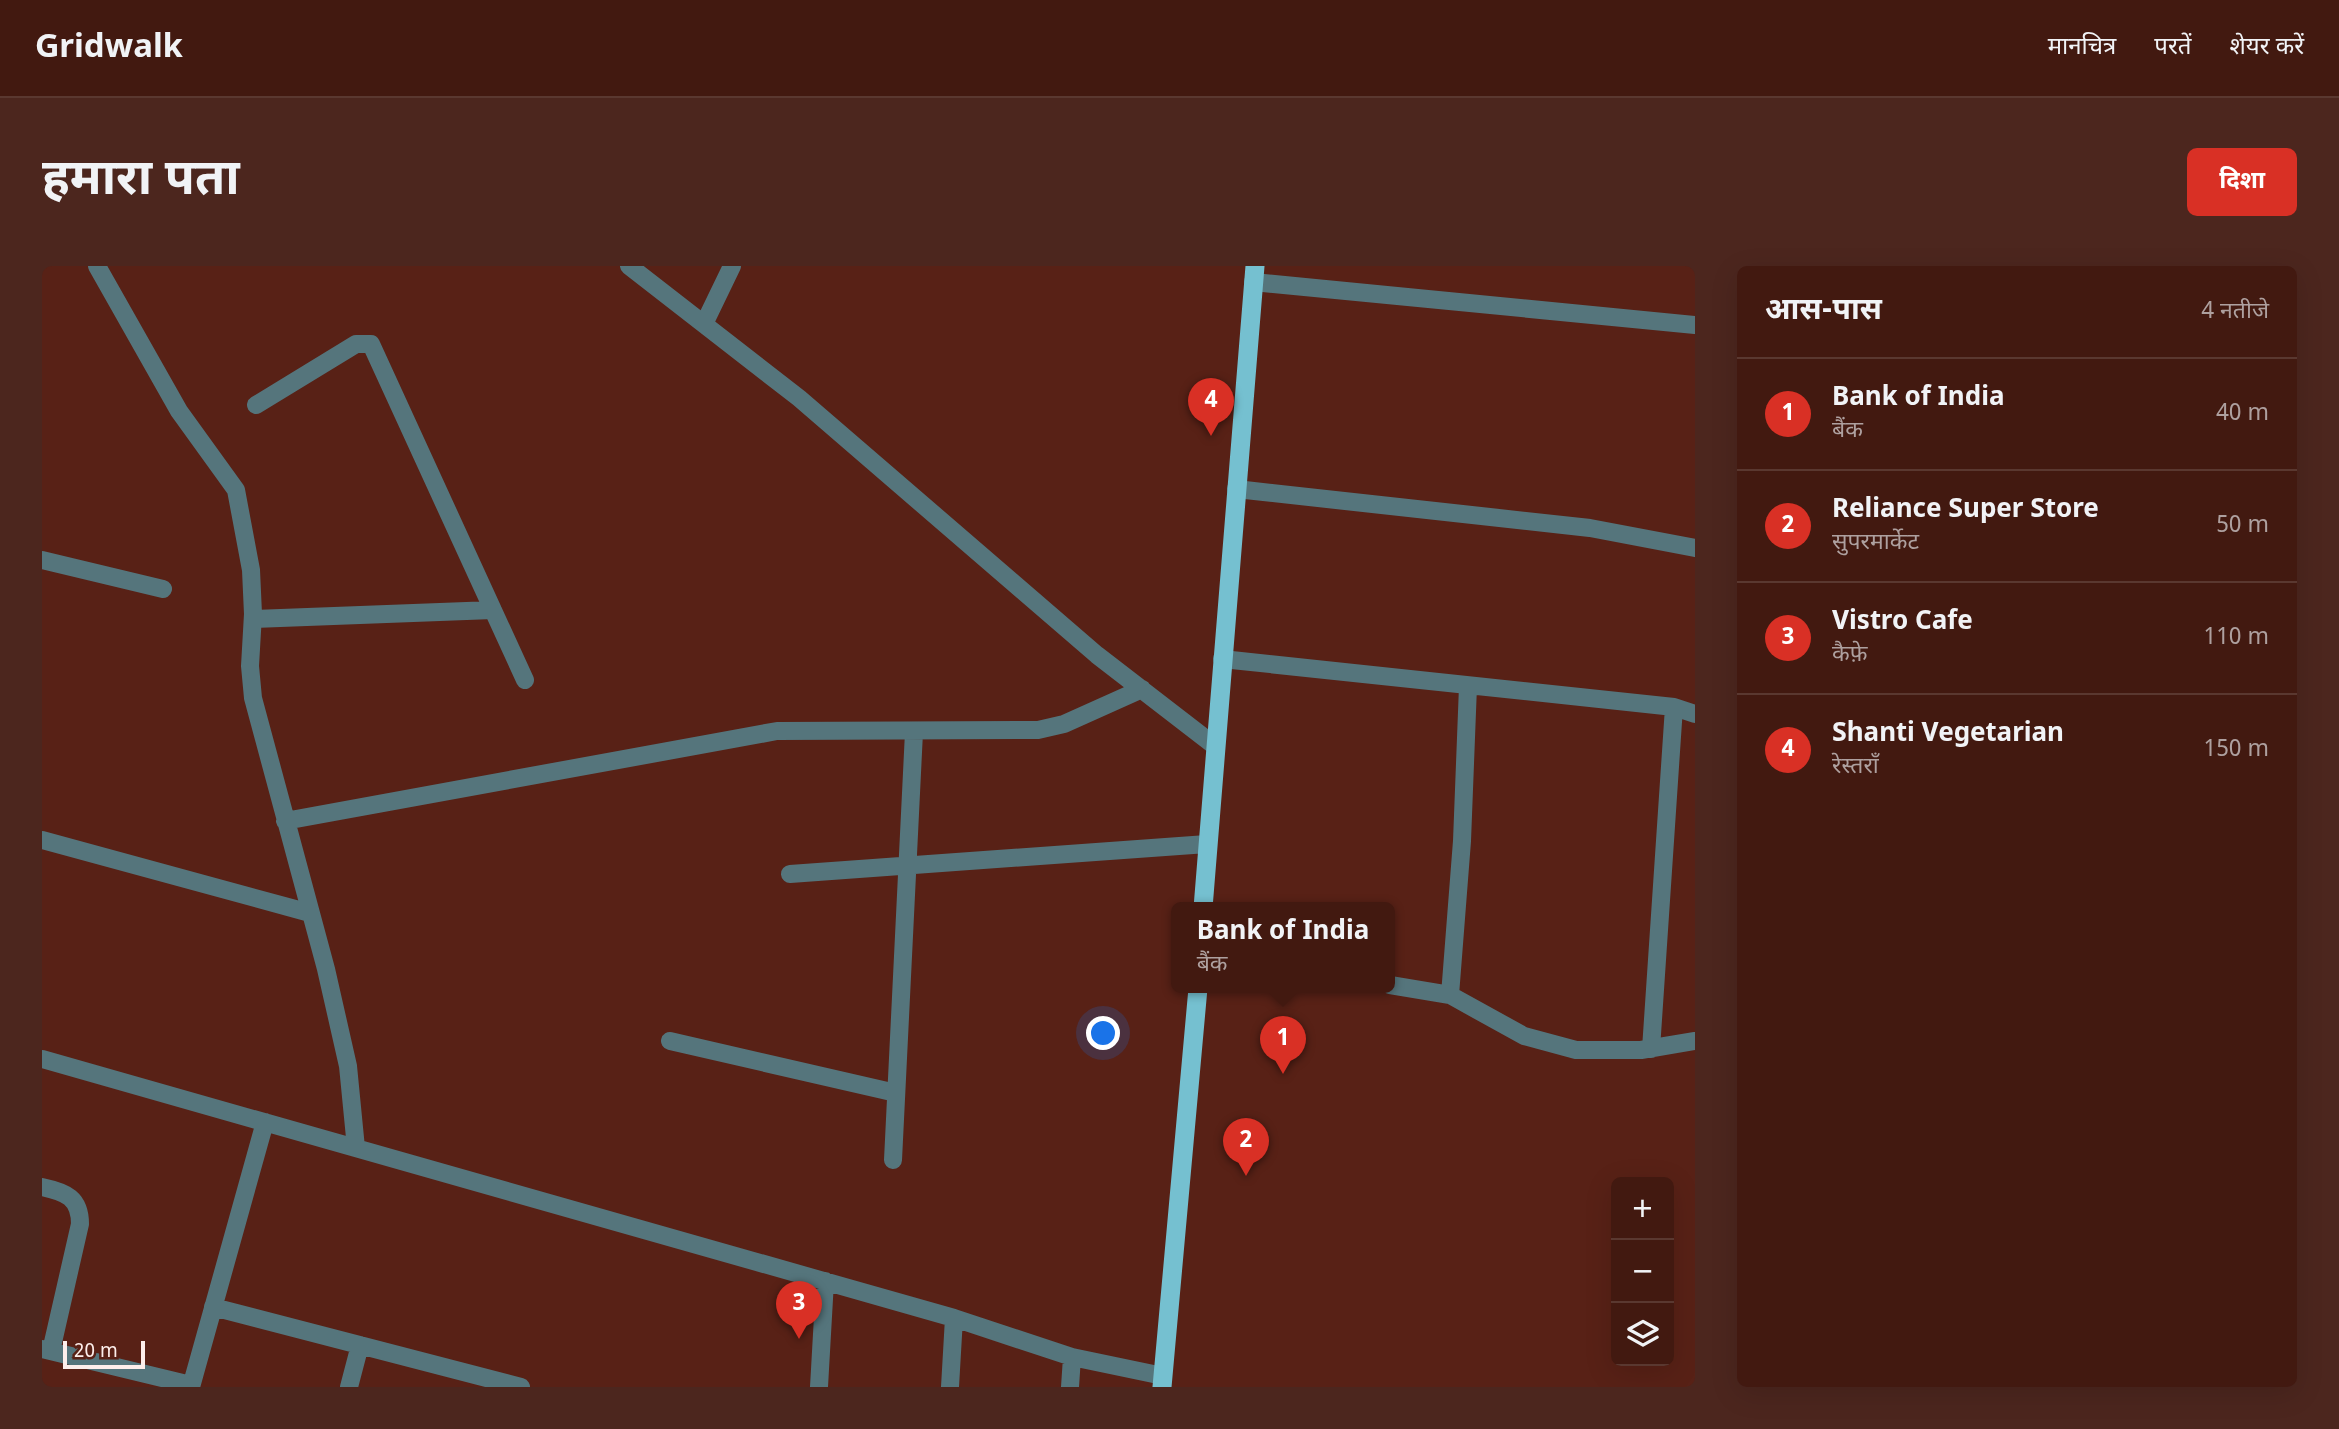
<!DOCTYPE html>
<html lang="hi">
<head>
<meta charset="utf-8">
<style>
	:root { --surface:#421910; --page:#4c261e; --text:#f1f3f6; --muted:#aea09f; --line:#5a3830; --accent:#d93025 }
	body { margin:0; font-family:Georgia,"Noto Sans Devanagari",serif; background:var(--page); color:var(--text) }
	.controls { position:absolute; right:21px; bottom:21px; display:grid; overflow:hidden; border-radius:10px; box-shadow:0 7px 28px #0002 }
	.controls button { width:63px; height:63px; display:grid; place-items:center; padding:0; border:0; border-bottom:2px solid var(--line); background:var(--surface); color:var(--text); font:35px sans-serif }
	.scale { position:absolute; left:21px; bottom:18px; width:82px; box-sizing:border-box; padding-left:7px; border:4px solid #fdeeeb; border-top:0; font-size:19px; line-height:24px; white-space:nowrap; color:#fdeeeb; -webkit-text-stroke:5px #582116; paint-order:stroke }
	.you { position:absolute; left:1062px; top:768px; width:24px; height:24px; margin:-18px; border:5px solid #fff; border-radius:50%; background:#1a73e8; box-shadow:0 0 0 10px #1a73e833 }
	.badge { display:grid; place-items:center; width:46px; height:46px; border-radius:50%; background:var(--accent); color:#fff; font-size:23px; font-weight:700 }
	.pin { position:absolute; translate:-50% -58px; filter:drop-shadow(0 2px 4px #0008) }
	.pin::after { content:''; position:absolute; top:37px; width:24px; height:21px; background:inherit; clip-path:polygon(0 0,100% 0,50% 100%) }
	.popup { position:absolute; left:1129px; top:636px; width:224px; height:91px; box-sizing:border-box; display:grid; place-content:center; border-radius:10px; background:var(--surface); filter:drop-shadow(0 2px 5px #0005); font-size:23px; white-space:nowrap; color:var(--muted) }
	.popup b { font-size:26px; color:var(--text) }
	.popup::after { content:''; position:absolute; left:50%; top:100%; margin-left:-14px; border:14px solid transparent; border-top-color:var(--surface) }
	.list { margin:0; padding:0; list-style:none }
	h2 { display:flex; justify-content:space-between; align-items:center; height:91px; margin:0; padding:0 28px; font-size:30px }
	h2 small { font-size:23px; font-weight:400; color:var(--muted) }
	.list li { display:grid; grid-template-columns:46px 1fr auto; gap:21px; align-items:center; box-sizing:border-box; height:112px; padding:0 28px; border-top:2px solid var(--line) }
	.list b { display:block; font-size:26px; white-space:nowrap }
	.list p { margin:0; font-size:23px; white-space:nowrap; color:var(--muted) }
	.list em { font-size:23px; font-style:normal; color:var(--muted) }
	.icon { flex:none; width:38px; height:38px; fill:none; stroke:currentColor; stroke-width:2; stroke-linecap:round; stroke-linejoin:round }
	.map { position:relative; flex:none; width:1653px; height:1121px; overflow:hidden; border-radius:10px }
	header { display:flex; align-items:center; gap:42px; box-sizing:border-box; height:98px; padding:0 35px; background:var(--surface); border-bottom:2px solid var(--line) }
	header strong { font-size:33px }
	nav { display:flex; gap:38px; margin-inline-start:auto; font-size:24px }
	.intro { display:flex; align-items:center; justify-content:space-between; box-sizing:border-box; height:168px; padding:0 42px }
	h1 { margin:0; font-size:49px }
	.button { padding:18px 32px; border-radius:10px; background:var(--accent); color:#fff; font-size:24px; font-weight:700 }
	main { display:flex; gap:42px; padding:0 42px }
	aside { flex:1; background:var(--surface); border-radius:10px; box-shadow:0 7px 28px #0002 }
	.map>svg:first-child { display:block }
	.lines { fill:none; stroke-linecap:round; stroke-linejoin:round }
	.minor { stroke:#55757c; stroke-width:18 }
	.trunk { stroke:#75c0d0; stroke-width:19 }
</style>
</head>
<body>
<header>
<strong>Gridwalk</strong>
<nav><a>मानचित्र</a><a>परतें</a><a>शेयर करें</a></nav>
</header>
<div class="intro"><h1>हमारा पता</h1><a class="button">दिशा</a></div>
<main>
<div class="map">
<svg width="1653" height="1121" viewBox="0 0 1653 1121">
	<rect width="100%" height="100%" fill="#582116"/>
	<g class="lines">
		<path class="minor" d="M55,0L137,145L194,224L209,304L211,348L208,400L211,432L284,703L306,800L314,882
			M587,0L757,132L1055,389L1173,480
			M1211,16L1653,59
			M662,58L690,0
			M214,139L314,78H329L483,414
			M1194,223L1548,262L1653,282
			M0,294L121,323
			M211,353L451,344
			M1180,393L1632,441L1653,448
			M243,555L735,465L996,464L1022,458L1100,423
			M0,574L268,647
			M748,608L1165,578
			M1348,719L1408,729L1482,770L1534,784H1599L1653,775
			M1408,729L1420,575L1426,420
			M628,775L854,827
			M1609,783L1632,441
			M0,793L912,1052L1030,1091L1121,1110
			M851,894L872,466
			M0,921C24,926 38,932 38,958L9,1085
			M171,1041L479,1121
			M0,1083L149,1119
			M149,1121L223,856
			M307,1121L318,1079
			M777,1121L783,1015
			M908,1121L912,1052
			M1028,1121L1030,1091"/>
		<path class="trunk" d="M1161,642L1213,0
			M1120,1121L1156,722"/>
	</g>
</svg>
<div class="controls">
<button>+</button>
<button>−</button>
<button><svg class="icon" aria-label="layers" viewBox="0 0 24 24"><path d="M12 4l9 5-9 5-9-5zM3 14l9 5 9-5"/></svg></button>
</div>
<div class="scale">20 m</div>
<div class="you"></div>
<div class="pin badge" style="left:1241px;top:808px">1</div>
<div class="popup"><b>Bank of India</b>बैंक</div>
<div class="pin badge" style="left:1204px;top:910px">2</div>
<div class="pin badge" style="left:757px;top:1073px">3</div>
<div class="pin badge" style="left:1169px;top:170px">4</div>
</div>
<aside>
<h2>आस-पास<small>4 नतीजे</small></h2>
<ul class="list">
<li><span class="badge">1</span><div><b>Bank of India</b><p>बैंक</p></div><em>40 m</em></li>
<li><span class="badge">2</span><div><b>Reliance Super Store</b><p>सुपरमार्केट</p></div><em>50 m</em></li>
<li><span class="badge">3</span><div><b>Vistro Cafe</b><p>कैफ़े</p></div><em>110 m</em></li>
<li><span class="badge">4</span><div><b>Shanti Vegetarian</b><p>रेस्तराँ</p></div><em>150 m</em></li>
</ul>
</aside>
</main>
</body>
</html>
